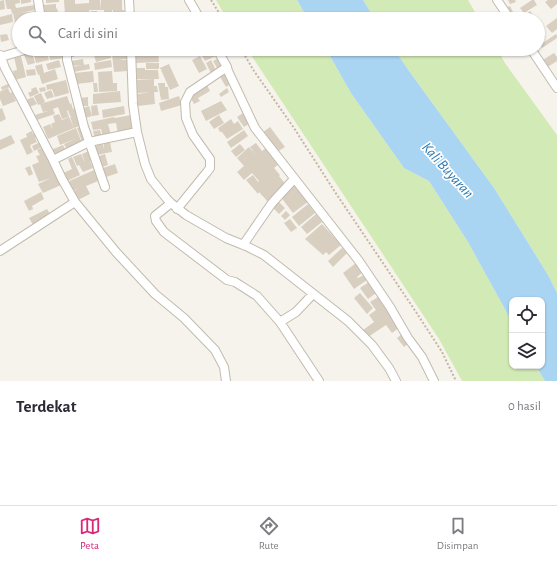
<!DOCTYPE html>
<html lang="id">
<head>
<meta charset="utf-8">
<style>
	:root { --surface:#fff; --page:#f2f2f3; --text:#2b2b33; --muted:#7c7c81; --line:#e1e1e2; --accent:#db2777 }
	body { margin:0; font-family:"Alegreya Sans",sans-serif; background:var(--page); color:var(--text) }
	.controls { position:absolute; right:12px; bottom:12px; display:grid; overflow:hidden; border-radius:8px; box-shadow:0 1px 3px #0004 }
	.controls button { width:36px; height:36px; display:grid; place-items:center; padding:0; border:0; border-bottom:1px solid var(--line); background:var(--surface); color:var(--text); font:20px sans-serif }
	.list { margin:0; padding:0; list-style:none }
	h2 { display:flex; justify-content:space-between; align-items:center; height:52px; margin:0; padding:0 16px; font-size:17px }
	h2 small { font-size:13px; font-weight:400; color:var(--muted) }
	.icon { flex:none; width:22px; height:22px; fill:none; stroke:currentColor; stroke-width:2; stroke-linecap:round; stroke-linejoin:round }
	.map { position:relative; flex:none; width:557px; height:381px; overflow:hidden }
	.search { position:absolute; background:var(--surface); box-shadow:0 1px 3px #0004; left:12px; right:12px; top:12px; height:44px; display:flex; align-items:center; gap:10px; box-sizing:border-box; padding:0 14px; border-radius:22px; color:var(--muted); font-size:15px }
	.sheet { height:124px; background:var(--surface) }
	nav { display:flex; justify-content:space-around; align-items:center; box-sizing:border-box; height:56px; border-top:1px solid var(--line); background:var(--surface); font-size:11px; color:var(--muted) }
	nav a { display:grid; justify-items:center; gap:2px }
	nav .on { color:var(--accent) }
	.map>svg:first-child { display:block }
	.green { fill:#d2eab5 }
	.water { fill:#a9d4f2 }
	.building { fill:#d8cfc1 }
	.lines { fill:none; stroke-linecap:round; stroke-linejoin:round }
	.minor-casing { stroke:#c2bbae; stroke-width:10 }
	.path { stroke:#c4b79f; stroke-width:2; stroke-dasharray:2 2; stroke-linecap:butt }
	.minor { stroke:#fff; stroke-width:8 }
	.labels { text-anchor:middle; stroke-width:3.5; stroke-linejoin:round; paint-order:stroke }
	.water-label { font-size:15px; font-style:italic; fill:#2e7ab2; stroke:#fff }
</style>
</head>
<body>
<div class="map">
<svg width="557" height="381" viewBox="0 0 557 381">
	<rect width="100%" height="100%" fill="#f6f3ec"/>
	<path class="green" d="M216,0H297L308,19H227Z
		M363,0H468L479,19H375Z
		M247,49H326L351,93L404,168L429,181L468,242L512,322V366H536L545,381H462L439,339Z
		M394,49H497L505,63L557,135V293L548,275L494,188L409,71Z"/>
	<path class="water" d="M297,0H363L375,19H308Z
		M326,49H394L409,71L494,188L548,275L557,293V381H545L536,366H542V300H512V322L468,242L429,181L404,168L351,93Z"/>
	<path class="building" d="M4,0L5,9L0,10V1Z
		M5,0H20V3L15,4L16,8L34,5L35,10L20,13L37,11L38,19H19V32H17L13,13L12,14L11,9H7Z
		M21,0H31V2L21,4Z
		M46,0H59V2L46,3Z
		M64,0H75V4L89,3V0H100L101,10H89L91,19H68V14H65Z
		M101,0H122V10H124L125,19H113V10H119H112L113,19H104V10H108H101Z
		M508,0H515L516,2L510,4Z
		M532,0H534L537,5L524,13L520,8Z
		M548,0H557V4L551,9L545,2Z
		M56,4V9L57,8L58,12H56V15L44,16L43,5Z
		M510,6L513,12L510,14L506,8Z
		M91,11H97V17L91,18Z
		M530,11L536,19H526L524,16Z
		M12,14L13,22L0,25V17Z
		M59,15H67V19H59Z
		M44,17H55V19H44Z
		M557,18V29L552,33L546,26Z
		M540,30L545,37L541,39L538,34V31Z
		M7,34L9,40L1,42L0,35Z
		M556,34L557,36V38L542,48L540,45Z
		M41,49H46L49,60L36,63L33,51Z
		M48,49H64L65,58L50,60Z
		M69,49H79V52H74V57H69Z
		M86,49H93L94,54H87Z
		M96,49H107L108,51L96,53Z
		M114,49H127L128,59L118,60H127L128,71L114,72L112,54H114Z
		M135,49H156V52H135Z
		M207,49H215L218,55L205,61L201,54L208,50Z
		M110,51L111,58L96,62L94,55Z
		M158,52L159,62L135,63L134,53Z
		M32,53L35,63L28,65L24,55Z
		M554,53L557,57V61L546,68L541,61Z
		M21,56L26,77L15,80L13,71L17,70L14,57Z
		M200,56L207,69L199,73L192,60Z
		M219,58L223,65L217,68L213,61Z
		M83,59L84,65L72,66L71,61Z
		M59,60L61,67L48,70L46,64Z
		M111,60L112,67L95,70L94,63Z
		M211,60L216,70L211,73L206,63Z
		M146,63H159V69H146Z
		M42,64L44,73L55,69L58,79L42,84L39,74L38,75L35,66Z
		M89,64L90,69L73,72L72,67Z
		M169,64L179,86L170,90L161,70L162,69H160V68Z
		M136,68H145V70H158L159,79H137Z
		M35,69L36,75L27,76L26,70Z
		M93,71L94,82L76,84L75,73Z
		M112,71L113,83H117V91L99,92L98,72Z
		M225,72L232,83L226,87L219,75Z
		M154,79V86H157L158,92L137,93V87H134V80Z
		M66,80L69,93L55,97L52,89L47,90L46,85Z
		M93,83H97L98,92H94Z
		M158,83H165V87H168L169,99L161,100Z
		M8,84L10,87L2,90L1,87Z
		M207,85L210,91L198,98L200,101L194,104L189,95Z
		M36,87L39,93L30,97L28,93L32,91L31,89Z
		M45,87L46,91L40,92L39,88Z
		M8,88L10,93L12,92L16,101L3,106L0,99V90L1,93V91Z
		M227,88L229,92L221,97L219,94Z
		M51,90L54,97L47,99L44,93Z
		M120,91L121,102L93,104V94Z
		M154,92L155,104L138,106L137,94Z
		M41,93L45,102L38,105L34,96Z
		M67,96L70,104L71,103L73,109L75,108L82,125L74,128L70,117L72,116H70L68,110L67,111L69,117L62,119L58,107L53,109L55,114L37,120L35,115L48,111L43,112L40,104Z
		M179,96L182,105L161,111L159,103Z
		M33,97L37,104L27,108L24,101Z
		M88,97V106H82L81,98Z
		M221,101L227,110L206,121L201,111Z
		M97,105L99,115L92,116L91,106Z
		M89,106L92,116L85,118L83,108Z
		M124,106L125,114L103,118L102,110Z
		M2,108L6,119L0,122V109Z
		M243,113L250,123L244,127L237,117Z
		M59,114L62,120L69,117L74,128L48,139L43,127L50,124L53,130L51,124L55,122L53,116Z
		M131,115L134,130L118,134L116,123L108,124L111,135L103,137L101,129L93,130L91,122L114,117L115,118Z
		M219,115L224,123L214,129L209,122Z
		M231,119L234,124L238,121L243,129L227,139L222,132H220L218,128Z
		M82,126L88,144L83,145L77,128Z
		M270,127L285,147L277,152L263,132Z
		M76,128L83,146L68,152L64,144L77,138L60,145L57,136Z
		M100,130L102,137L95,139L93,131Z
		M244,130L248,136L231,148L227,142Z
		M32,131L33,134L35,133L37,137L35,138L37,142L30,145L31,146H30L33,152L27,155L20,140L27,137L26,134Z
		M11,135L15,143L0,150V140Z
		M40,142L42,147L34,151L32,146Z
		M110,142L112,152L106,153L97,155L95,146L103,144L104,149V144Z
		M256,143L262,151L267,147L280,163L274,168L280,175L279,176L287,186L268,202L259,192L258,194L246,180L253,175L258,182L259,181L252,173L244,180L237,172L244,166L237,158L249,147L255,154L250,147Z
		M240,144L245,150L236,157L231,151Z
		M63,145L68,155L56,160L51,150Z
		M43,147L52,168L61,185L43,193L38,184L51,178L39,182L36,175L48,170L36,175L32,165L39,162L36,156L40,155L37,150Z
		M89,151L92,160L90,161L93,168L83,172L79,165L77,166L73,157L81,154L85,163L82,154Z
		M105,154L108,165L102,167L99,156Z
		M72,157L80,175L67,181L63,173L72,169L68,159Z
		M115,164L118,173L106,177L103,168Z
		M30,166L33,174L29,176L25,168Z
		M94,170L98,181L86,186L90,194L78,200L74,191L79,188L71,192L67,182Z
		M296,184L309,201L293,213L280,196Z
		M41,192L44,199L32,206L33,209L29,211L24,201Z
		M278,201L285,208L279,214L272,207Z
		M308,204L315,213L299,226L292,217Z
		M47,209L51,216L33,225L29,218Z
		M286,211L290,215L285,220L281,216Z
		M316,214L322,222L307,234L301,227Z
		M290,219L297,228L291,232L284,223Z
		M322,224L341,245L329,255L326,252L323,255L305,239Z
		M342,248L347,253L333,267L328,261Z
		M356,263L363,272L357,277L358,278L364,275L367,280L354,289L343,273Z
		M369,282L376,293L368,299L360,288Z
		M360,293L373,308L367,314L354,298Z
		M378,297L400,327L392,333L386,325L368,337L363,330L374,322L369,315L376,310L370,302Z
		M402,334L409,343L404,347L397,338Z"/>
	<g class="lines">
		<defs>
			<path id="minor" d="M38,0L41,19
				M129,0L130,19
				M189,0L200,19
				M497,0L510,19
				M67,49V60L84,127L105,187
				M131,49L133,104L137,132L145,164L151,179L167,199L171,203L186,215L226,238L246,246L264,255L348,321L372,345L389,368L396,381
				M217,49L227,67L228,71L255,128L359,261L390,307L408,338L422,357L434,381
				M531,49L557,88
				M0,55L5,68L53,160
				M1,57L28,49
				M137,132L89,142L53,160L62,179L75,202L116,252L155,294L184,318L215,350L224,367L226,381
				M171,203L155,216L156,221L164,232L227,280L235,282L257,296L280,322L319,381
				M177,209L207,172L210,168V159L193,135L186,118L185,102L190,92L227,67
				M243,245L272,203L294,179
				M0,251L75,202
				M280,322L296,312L313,294"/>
		</defs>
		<use href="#minor" class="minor-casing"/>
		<path class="path" d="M211,0L223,19
			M241,49L254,71L294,128L335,192L416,312L442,352L456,381"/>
		<use href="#minor" class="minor"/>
	</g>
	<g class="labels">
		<g class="water-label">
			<text transform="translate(448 170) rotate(48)" y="5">Kali Buyaran</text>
		</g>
	</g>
</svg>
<div class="controls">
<button><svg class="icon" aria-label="locate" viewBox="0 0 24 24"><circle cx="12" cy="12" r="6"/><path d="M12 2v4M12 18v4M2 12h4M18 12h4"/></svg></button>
<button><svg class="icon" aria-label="layers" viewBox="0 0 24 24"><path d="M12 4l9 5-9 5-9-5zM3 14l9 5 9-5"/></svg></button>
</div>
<div class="search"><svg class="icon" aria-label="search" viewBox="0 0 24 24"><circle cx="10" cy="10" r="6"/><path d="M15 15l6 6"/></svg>Cari di sini</div>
</div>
<section class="sheet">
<h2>Terdekat<small>0 hasil</small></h2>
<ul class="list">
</ul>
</section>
<nav>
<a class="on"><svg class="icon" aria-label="map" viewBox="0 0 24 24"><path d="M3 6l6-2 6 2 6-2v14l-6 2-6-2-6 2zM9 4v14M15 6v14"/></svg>Peta</a>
<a><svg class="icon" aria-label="directions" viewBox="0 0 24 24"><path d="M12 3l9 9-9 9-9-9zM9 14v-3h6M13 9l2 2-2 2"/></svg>Rute</a>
<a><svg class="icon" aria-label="saved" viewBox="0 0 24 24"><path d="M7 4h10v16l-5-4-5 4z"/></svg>Disimpan</a>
</nav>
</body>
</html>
